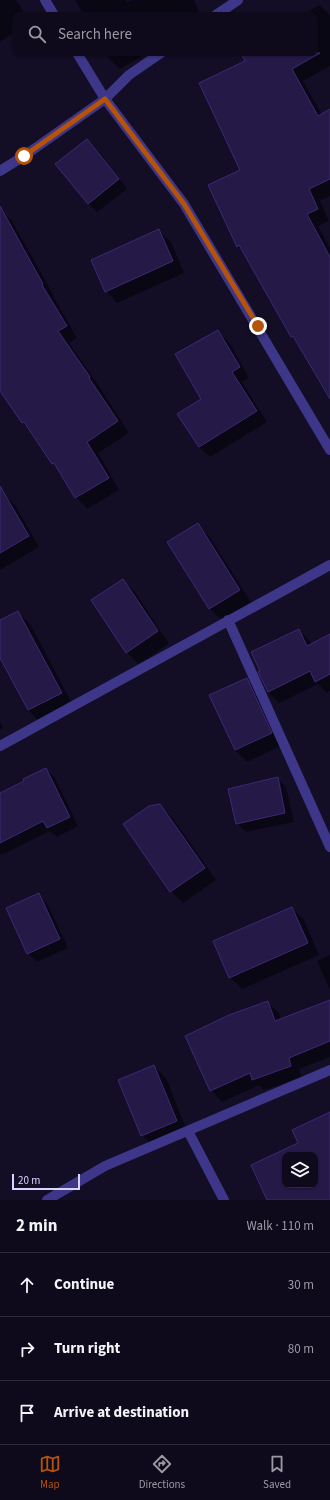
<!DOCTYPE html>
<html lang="en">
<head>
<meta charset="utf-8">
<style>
	:root { --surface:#0e0a1c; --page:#171325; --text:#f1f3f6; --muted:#9b9aa3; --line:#2e2b3b; --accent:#b45309 }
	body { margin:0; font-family:"Source Sans 3",sans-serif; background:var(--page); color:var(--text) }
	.controls { position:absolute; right:12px; bottom:12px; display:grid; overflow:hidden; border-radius:8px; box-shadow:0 1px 3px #0004 }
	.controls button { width:36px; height:36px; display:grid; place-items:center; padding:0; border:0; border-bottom:1px solid var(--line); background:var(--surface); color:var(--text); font:20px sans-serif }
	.scale { position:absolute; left:12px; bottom:10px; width:68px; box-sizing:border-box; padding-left:4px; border:2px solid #dad3ff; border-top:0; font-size:11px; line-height:14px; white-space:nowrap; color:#dad3ff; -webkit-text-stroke:3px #130e26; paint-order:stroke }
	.stop { position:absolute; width:12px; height:12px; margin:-9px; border:3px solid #b45309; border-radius:50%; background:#fff }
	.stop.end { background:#b45309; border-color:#fff; box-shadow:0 1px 4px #0008 }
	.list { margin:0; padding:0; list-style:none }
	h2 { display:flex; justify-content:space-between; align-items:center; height:52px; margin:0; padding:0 16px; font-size:17px }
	h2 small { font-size:13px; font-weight:400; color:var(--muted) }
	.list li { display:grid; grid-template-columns:26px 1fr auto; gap:12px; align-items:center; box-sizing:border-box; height:64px; padding:0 16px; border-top:1px solid var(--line) }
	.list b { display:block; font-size:15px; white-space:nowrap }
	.list em { font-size:13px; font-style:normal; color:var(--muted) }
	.icon { flex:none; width:22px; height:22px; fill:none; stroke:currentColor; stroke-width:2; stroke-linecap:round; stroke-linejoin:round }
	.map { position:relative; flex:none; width:330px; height:1200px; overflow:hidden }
	.search { position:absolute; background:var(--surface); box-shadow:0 1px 3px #0004; left:12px; right:12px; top:12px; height:44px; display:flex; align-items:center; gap:10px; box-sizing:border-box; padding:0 14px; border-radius:8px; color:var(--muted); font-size:15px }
	.sheet { height:244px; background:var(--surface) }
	nav { display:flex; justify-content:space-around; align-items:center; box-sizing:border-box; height:56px; border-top:1px solid var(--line); background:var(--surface); font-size:11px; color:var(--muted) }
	nav a { display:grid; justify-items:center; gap:2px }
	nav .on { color:var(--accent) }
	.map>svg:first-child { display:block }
	.shadow { fill:#0007 }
	.building { fill:#251948; stroke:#3d2975; fill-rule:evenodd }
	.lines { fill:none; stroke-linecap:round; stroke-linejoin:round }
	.minor { stroke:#3e3688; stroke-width:10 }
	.route { stroke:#b45309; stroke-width:5 }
</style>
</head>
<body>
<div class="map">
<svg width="330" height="1200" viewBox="0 0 330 1200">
	<rect width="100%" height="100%" fill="#130e26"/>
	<path class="shadow" d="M0,0H16L26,15H15V32L0,42Z
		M75,0H126L127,2L132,0H194L200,15H84Z
		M320,5L330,15V66L303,81L322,115L330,111V196L320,201L329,221L318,226L330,248V397L297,341L292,336L246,254L237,246L247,62L242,53H315V15H302Z
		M106,53H148L120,69L109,59Z
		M87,140L96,149L127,189L97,212L88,203Z
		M0,210H1L12,221L54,296H53L77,338L69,343L101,389L129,433L98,453L119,490L87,509L76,497L60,471L53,464L31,431L23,423L0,389Z
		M159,231L171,242L184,273L117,303L106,291Z
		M218,331L229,342L249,378L242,382L267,422L210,457L199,447Z
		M4,494L15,505L39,547L0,570V497Z
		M198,524L209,536L251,602L222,620L210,609L168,543Z
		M123,581L135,592L169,644L138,664L127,652Z
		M18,612L30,624L73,705L40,722L28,710L0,656V622Z
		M299,630L310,641L312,645L330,635V691L327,693L318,684L279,703L268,692Z
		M246,679L258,691L283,745L247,762L235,750L210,696Z
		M0,721L3,728L0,730Z
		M46,769L55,778L78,826L57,837L50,831L6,853L0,855V794Z
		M278,779L286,787L294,822L246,832L237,823Z
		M160,805L172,817L216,880L183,903L171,891Z
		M38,895L47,903L68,948L37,962L28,953Z
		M292,908L304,920L319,955L242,989L230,977Z
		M330,955V990L317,961Z
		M330,1001V1057L299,1069L302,1077L264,1090L259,1085L222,1102L211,1090L267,1002L279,1013L281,1020Z
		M154,1066L166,1078L188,1133L154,1147L142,1135Z"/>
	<path class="building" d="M241,53H320L292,69L318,116L330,109V179L309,189L318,209L307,214L330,257V399L293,336L291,337L239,245L237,247L208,185L240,170L199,83L245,61Z
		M87,139L119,179L88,204L55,164Z
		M0,206L43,284L42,285L67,326L58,331L90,377L89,378L118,421L87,442L109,478L75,498L54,463L52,464L24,422L22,423L0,391Z
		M159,229L173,261L105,292L91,260Z
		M218,330L240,367L232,372L257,411L199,447L177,414L201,399L175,354Z
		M0,486L29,536L0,553Z
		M198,523L240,590L209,609L167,542Z
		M123,579L158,631L126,653L91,600Z
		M18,611L62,693L28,710L0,658V620Z
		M299,629L307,646L330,634V674L315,682L310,671L268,692L258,672L260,671L251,652Z
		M247,678L272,733L235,750L209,695Z
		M46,768L70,817L47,828L43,821L0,843V793L24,781L23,779Z
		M278,777L285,813L236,824L228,789Z
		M160,804L205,868L170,892L123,824L149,806Z
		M39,893L60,939L27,954L6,908Z
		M292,907L308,943L229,978L213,941Z
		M330,1000V1041L289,1058L291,1066L252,1080L250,1073L210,1091L185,1036L229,1015L268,1001L275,1021Z
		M154,1065L177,1121L141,1136L118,1080Z
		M330,1112V1200H267L251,1165L298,1143L292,1130ZM285,1155H315V1185H285Z"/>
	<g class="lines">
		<path class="minor" d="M45,0L54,15
			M216,15L238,0
			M77,53L105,99L184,204L330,450
			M0,171L24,156L105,99L129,75L161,53
			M228,620L330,847
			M0,746L330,565
			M188,1131L224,1200
			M47,1200L105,1166L330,1070"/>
	</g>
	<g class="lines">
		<path class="route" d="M24,156L105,99L184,204L258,326"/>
	</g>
</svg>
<div class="controls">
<button><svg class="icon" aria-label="layers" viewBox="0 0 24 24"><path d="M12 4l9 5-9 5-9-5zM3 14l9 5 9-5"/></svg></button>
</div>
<div class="scale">20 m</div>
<div class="stop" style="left:24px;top:156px"></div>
<div class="stop end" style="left:258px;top:326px"></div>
<div class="search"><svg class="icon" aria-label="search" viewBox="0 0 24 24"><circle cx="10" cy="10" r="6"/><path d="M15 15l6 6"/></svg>Search here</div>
</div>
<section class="sheet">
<h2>2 min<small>Walk · 110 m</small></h2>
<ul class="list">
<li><svg class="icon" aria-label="ahead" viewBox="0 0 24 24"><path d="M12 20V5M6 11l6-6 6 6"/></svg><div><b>Continue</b></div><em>30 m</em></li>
<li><svg class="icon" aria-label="right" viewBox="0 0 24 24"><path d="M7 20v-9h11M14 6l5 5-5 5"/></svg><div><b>Turn right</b></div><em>80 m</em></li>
<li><svg class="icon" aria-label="arrive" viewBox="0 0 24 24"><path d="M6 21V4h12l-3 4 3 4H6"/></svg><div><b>Arrive at destination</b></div></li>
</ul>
</section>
<nav>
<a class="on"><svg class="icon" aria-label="map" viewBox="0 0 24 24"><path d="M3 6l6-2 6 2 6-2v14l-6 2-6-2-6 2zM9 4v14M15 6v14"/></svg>Map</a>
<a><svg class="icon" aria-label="directions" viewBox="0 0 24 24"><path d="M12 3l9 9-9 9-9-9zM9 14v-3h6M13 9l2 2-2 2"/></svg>Directions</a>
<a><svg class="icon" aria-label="saved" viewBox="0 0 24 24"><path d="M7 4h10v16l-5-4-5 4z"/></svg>Saved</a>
</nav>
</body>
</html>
